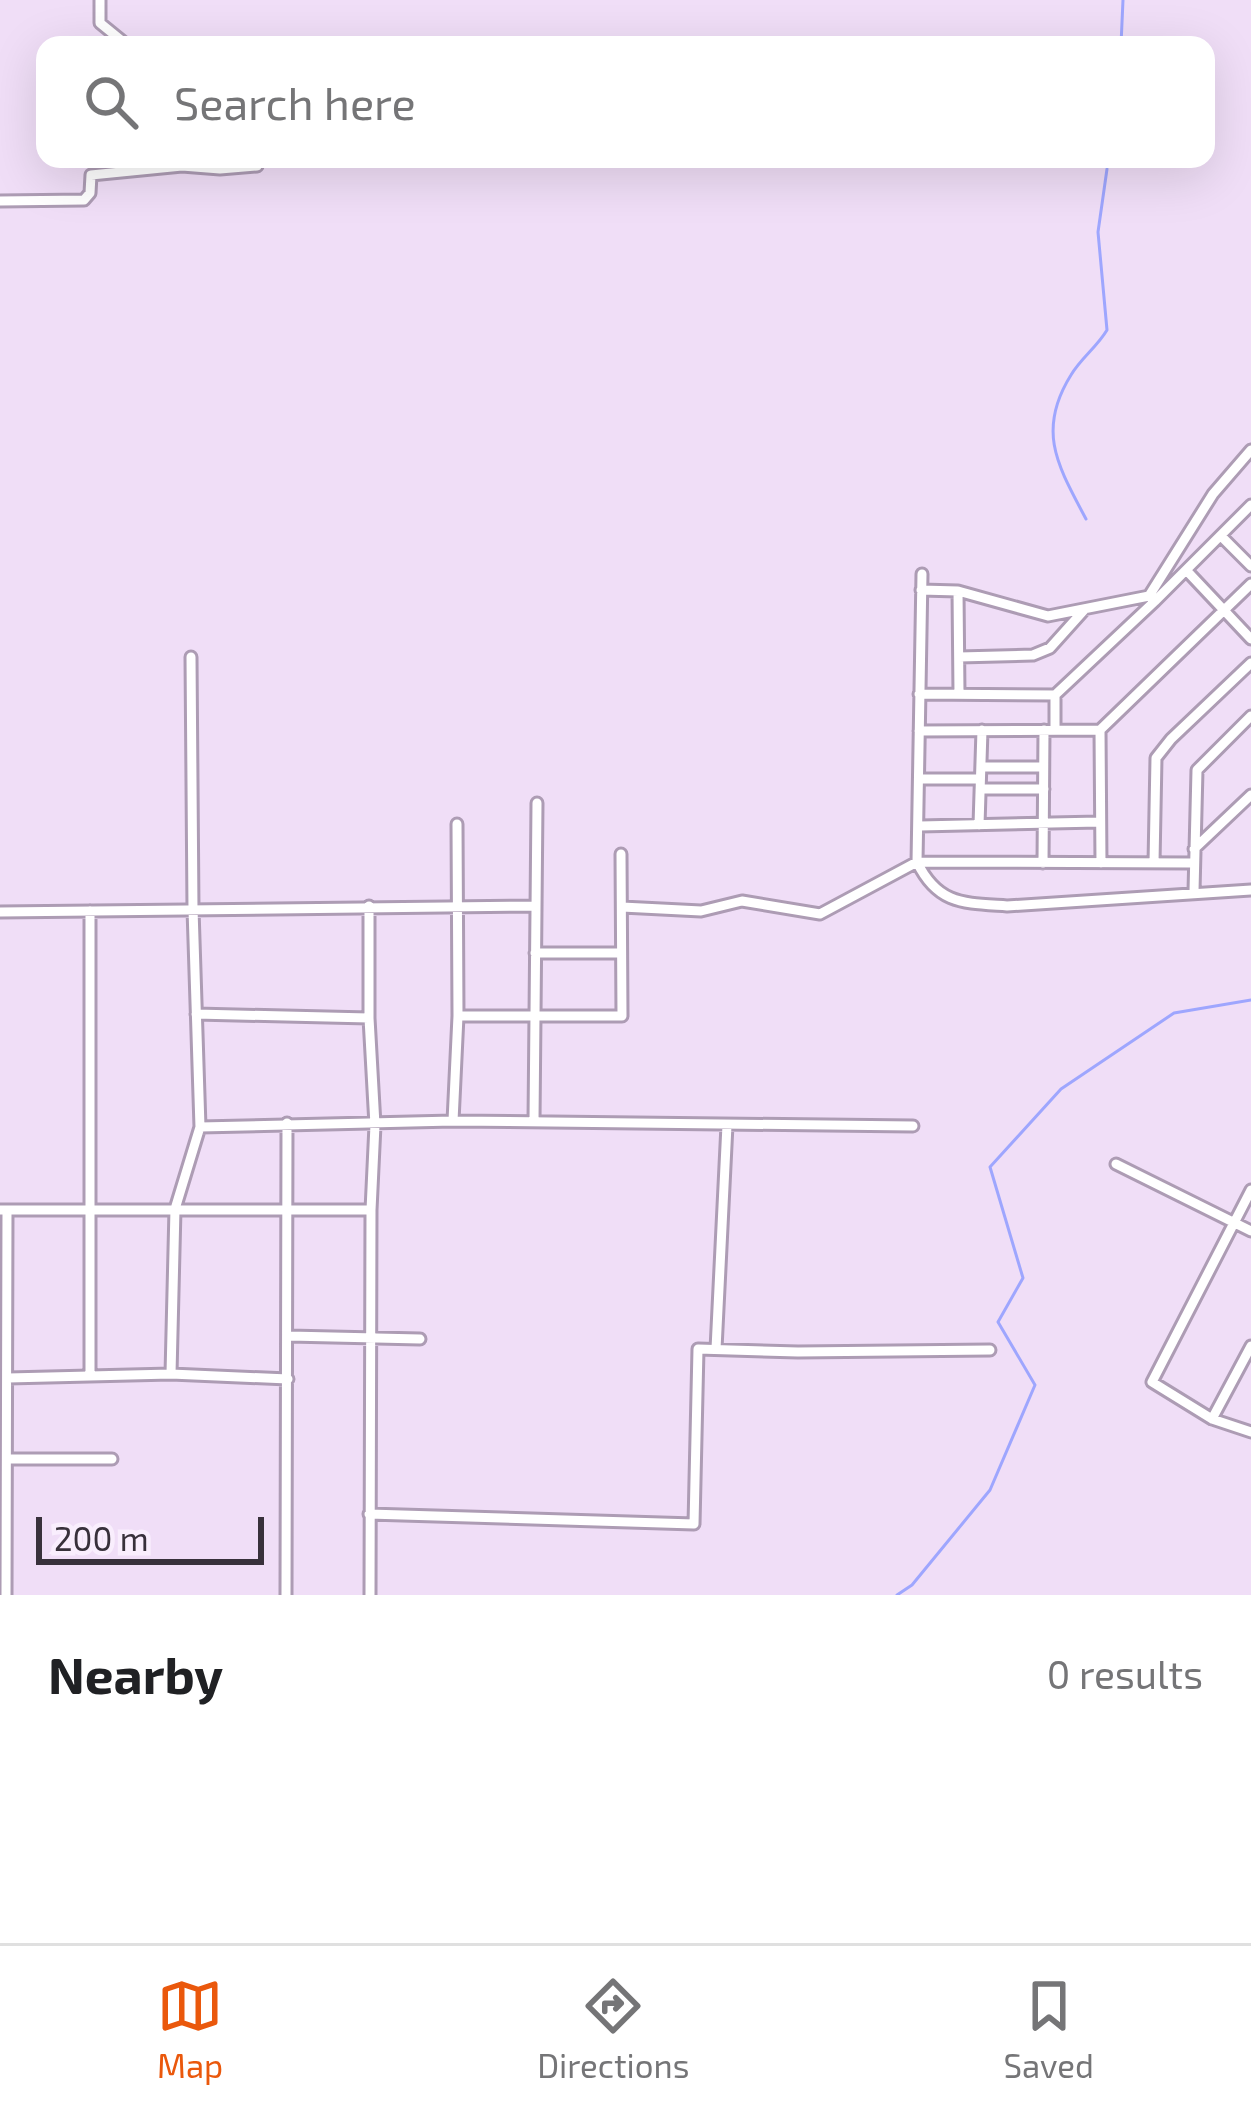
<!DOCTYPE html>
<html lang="en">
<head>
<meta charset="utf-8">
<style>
	:root { --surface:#fff; --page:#f2f2f2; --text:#202124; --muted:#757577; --line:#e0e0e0; --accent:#ea580c }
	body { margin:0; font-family:"Exo 2",sans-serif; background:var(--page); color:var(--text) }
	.scale { position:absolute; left:36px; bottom:30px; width:228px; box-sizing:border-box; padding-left:12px; border:6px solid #38313b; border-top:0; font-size:33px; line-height:42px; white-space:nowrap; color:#38313b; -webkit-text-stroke:9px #f9eefd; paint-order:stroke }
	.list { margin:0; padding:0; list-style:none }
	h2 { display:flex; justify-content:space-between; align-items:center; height:156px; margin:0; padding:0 48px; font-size:51px }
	h2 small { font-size:39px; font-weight:400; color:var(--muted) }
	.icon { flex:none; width:66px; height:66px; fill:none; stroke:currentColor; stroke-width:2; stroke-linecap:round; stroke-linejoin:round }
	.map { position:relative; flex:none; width:1251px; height:1595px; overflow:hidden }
	.search { position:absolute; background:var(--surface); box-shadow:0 12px 48px #0002; left:36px; right:36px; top:36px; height:132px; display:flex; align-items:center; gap:30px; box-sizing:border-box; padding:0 42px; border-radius:24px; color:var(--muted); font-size:45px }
	.sheet { height:348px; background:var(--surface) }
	nav { display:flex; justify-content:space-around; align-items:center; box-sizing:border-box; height:168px; border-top:3px solid var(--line); background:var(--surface); font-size:33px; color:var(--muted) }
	nav a { display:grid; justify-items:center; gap:6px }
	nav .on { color:var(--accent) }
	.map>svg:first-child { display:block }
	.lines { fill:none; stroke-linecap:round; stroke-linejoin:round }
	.stream { stroke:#9ea6fe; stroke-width:3 }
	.street-casing { stroke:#ad9cb4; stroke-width:15 }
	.street { stroke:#fff; stroke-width:9 }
</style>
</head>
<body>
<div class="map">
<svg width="1251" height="1595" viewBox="0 0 1251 1595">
	<rect width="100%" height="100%" fill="#f0def7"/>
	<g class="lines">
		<path class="stream" d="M1121,45L1123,0
			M1086,519C1058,466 1036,431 1071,375C1081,358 1097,347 1107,330L1098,232L1107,169
			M897,1595L912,1585L990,1490L1035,1385L998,1322L1023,1278L990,1167L1061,1089L1174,1013L1251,1000"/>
		<defs>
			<path id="street" d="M100,0V23L127,45
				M0,201L84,200L90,193L91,175L182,166L220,169L257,166V159
				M1221,536L1251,566
				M1187,571L1251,639
				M922,574L917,862C938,905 964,903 1007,906L1251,890
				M921,590L958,591L1048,616L1149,596L1213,494L1251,450
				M958,591L959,694
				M1155,601L1251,505
				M959,657L1033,655L1050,648L1085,609
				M919,694L1055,695L1155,601L1149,596
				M1055,695V730
				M1100,730L1101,863
				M919,731L1100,730L1251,584
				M981,767H1043
				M919,779H980
				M980,789H1044
				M979,825L982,730
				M920,826L1099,822
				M1194,849L1251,795
				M1043,863L1044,730
				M1154,863L1156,758L1171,739L1251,663
				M1194,891L1197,770L1251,716
				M369,906V1018L375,1125L371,1210L370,1595
				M622,907L701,911L742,901L820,914L917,862L1192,863
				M90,911V1376
				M0,912L535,906
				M535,953H620
				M196,1014L369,1018
				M458,1016H622L621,854
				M453,1121L458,1016L457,824
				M534,1121L537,803
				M200,1127L453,1121L913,1126
				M1116,1164L1251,1231
				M1251,1190L1152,1382L1212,1419L1251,1432
				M0,1210H371
				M289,1336L420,1339
				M716,1349L727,1125
				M171,1374L175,1209L200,1127L193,909L191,657
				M8,1378L171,1374L288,1379
				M1212,1419L1251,1346
				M8,1459H112
				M369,1514L694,1524L698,1349L798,1352L990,1350
				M6,1595L7,1210
				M286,1595L287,1123"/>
		</defs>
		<use href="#street" class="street-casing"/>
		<use href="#street" class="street"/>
	</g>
</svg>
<div class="scale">200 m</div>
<div class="search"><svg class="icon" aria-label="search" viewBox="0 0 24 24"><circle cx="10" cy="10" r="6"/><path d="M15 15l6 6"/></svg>Search here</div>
</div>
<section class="sheet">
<h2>Nearby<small>0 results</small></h2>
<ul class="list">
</ul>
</section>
<nav>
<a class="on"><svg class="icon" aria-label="map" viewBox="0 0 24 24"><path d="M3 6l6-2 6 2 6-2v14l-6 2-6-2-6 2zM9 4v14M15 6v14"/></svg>Map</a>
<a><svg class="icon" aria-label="directions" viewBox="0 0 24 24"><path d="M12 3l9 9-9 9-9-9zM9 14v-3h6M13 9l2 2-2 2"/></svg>Directions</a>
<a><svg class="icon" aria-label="saved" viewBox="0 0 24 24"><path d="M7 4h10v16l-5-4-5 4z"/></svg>Saved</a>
</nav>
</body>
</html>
